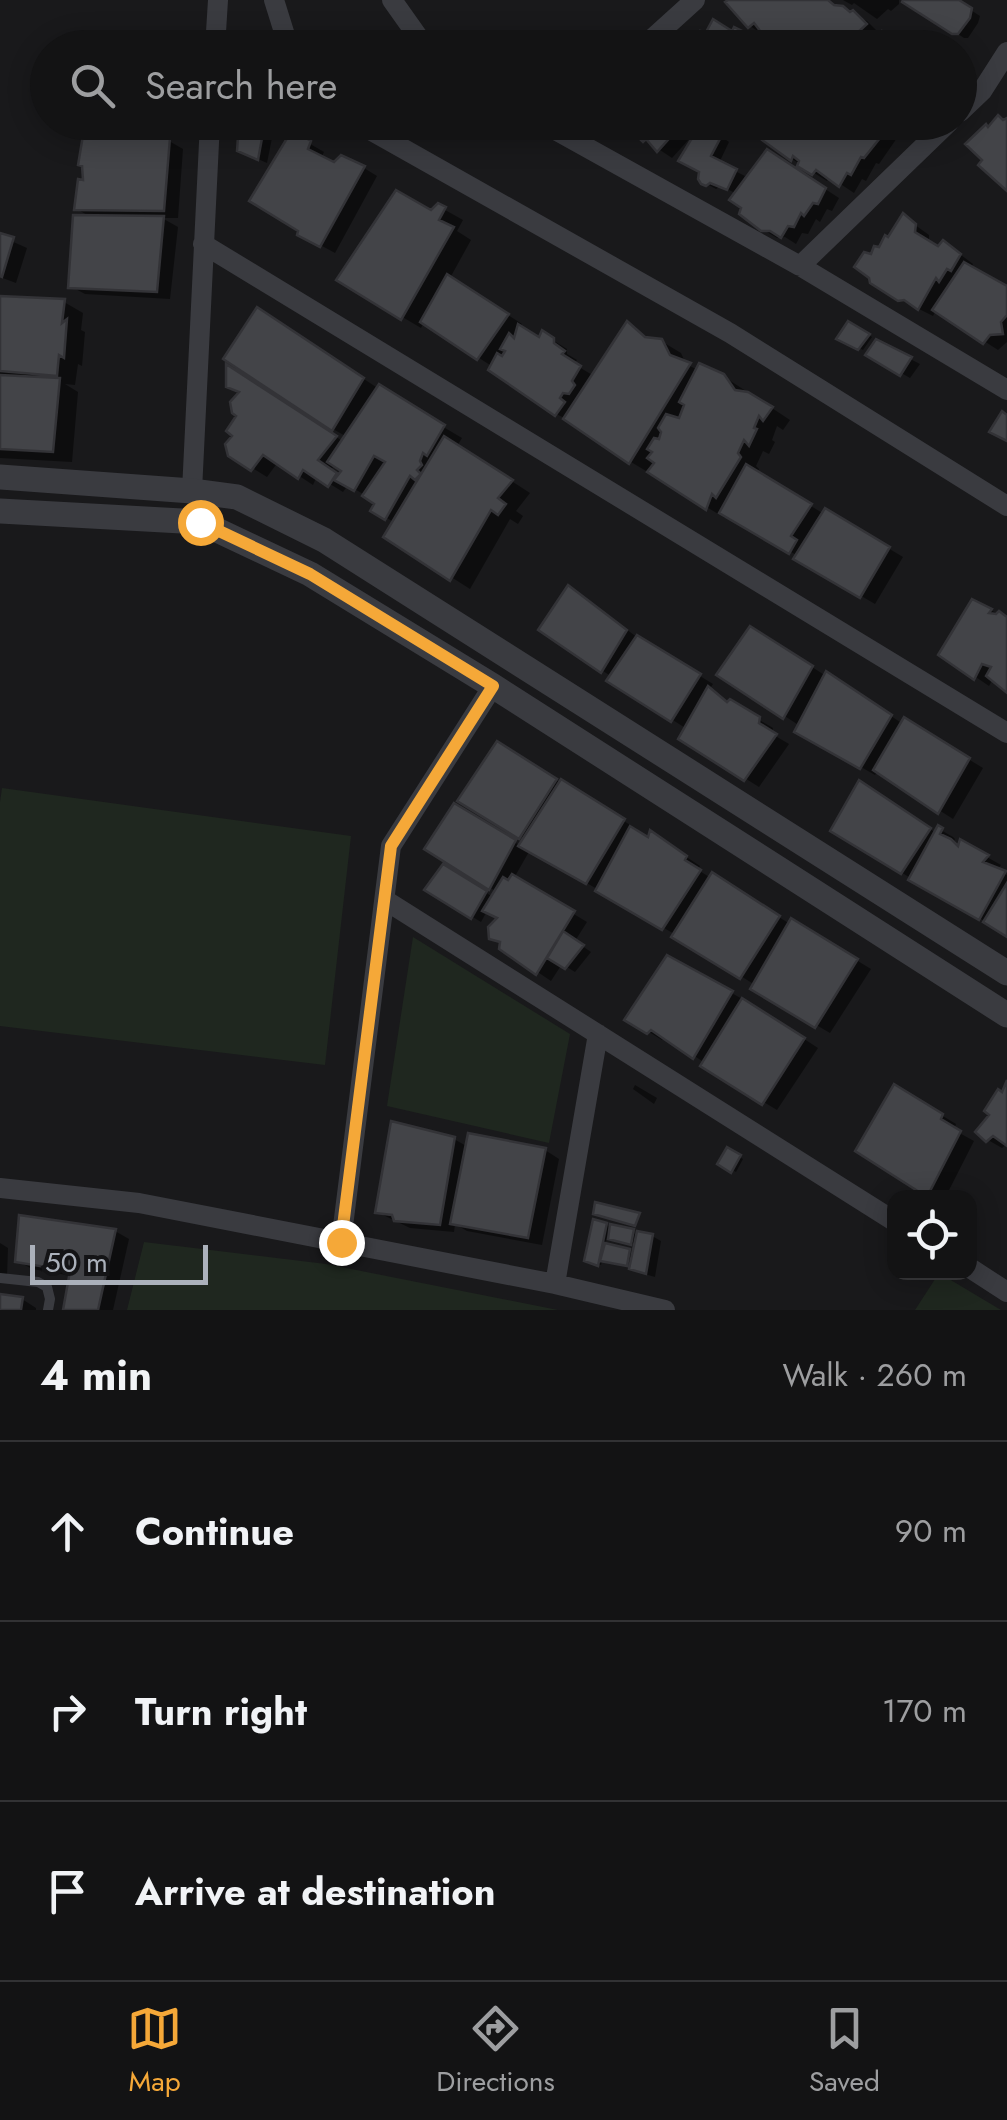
<!DOCTYPE html>
<html lang="en">
<head>
<meta charset="utf-8">
<style>
	:root { --surface:#131314; --page:#202022; --text:#f1f3f6; --muted:#9d9ea0; --line:#323234; --accent:#f5a838 }
	body { margin:0; font-family:Jost,sans-serif; background:var(--page); color:var(--text) }
	.controls { position:absolute; right:30px; bottom:30px; display:grid; overflow:hidden; border-radius:20px; box-shadow:0 5px 25px #0003 }
	.controls button { width:90px; height:90px; display:grid; place-items:center; padding:0; border:0; border-bottom:2px solid var(--line); background:var(--surface); color:var(--text); font:50px sans-serif }
	.scale { position:absolute; left:30px; bottom:25px; width:178px; box-sizing:border-box; padding-left:10px; border:5px solid #abb1bb; border-top:0; font-size:28px; line-height:35px; white-space:nowrap; color:#abb1bb; -webkit-text-stroke:8px #141416; paint-order:stroke }
	.stop { position:absolute; width:30px; height:30px; margin:-22px; border:8px solid #f5a838; border-radius:50%; background:#fff }
	.stop.end { background:#f5a838; border-color:#fff; box-shadow:0 2px 10px #0008 }
	.list { margin:0; padding:0; list-style:none }
	h2 { display:flex; justify-content:space-between; align-items:center; height:130px; margin:0; padding:0 40px; font-size:42px }
	h2 small { font-size:32px; font-weight:400; color:var(--muted) }
	.list li { display:grid; grid-template-columns:65px 1fr auto; gap:30px; align-items:center; box-sizing:border-box; height:180px; padding:0 40px; border-top:2px solid var(--line) }
	.list b { display:block; font-size:38px; white-space:nowrap }
	.list em { font-size:32px; font-style:normal; color:var(--muted) }
	.icon { flex:none; width:55px; height:55px; fill:none; stroke:currentColor; stroke-width:2; stroke-linecap:round; stroke-linejoin:round }
	.map { position:relative; flex:none; width:1007px; height:1310px; overflow:hidden }
	.search { position:absolute; background:var(--surface); box-shadow:0 5px 25px #0003; left:30px; right:30px; top:30px; height:110px; display:flex; align-items:center; gap:25px; box-sizing:border-box; padding:0 35px; border-radius:55px; color:var(--muted); font-size:38px }
	.sheet { height:670px; background:var(--surface) }
	nav { display:flex; justify-content:space-around; align-items:center; box-sizing:border-box; height:140px; border-top:2px solid var(--line); background:var(--surface); font-size:28px; color:var(--muted) }
	nav a { display:grid; justify-items:center; gap:5px }
	nav .on { color:var(--accent) }
	.map>svg:first-child { display:block }
	.green { fill:#1f271f }
	.shadow { fill:#0007; fill-rule:evenodd }
	.building { fill:#434448; stroke:#333337; stroke-width:2.5 }
	.lines { fill:none; stroke-linecap:round; stroke-linejoin:round }
	.service { stroke:#3a3b40; stroke-width:10 }
	.minor { stroke:#3a3b40; stroke-width:20 }
	.tertiary { stroke:#3a3b40; stroke-width:25 }
	.route { stroke:#f5a838; stroke-width:12 }
</style>
</head>
<body>
<div class="map">
<svg width="1007" height="1310" viewBox="0 0 1007 1310">
	<rect width="100%" height="100%" fill="#19191b"/>
	<path class="green" d="M2,788L351,836L325,1065L0,1026V802Z
		M413,937L570,1034L549,1143L387,1106Z
		M144,1242L326,1264L558,1310H127Z
		M939,1273L1001,1310H915Z"/>
	<path class="shadow" d="M732,0H829L838,8L867,21L879,33L866,45L870,48H785L750,26L729,3Z
		M843,0H899V4L891,11L888,9L877,19L854,3L852,5Z
		M907,0H955L980,16L978,23L968,38H964Z
		M735,30L763,45L762,48H696L733,34Z
		M618,122H723L731,128L725,139L729,142L719,163L745,176L740,185L782,161L839,198L832,211L827,209L820,222L816,219L808,234L802,233L796,244L785,237L777,238L762,229L737,194L721,186L716,189L707,184L692,136L672,158L642,138L640,140L626,132Z
		M745,122H871L897,138L879,164L876,163L866,181L862,179L854,193L830,177L827,181L792,159L765,140L770,134L758,132Z
		M885,122H910L903,133Z
		M265,123L274,128L267,163L249,155Z
		M293,134L324,152L321,158L334,165L364,168L377,176L335,253L300,234Z
		M169,141L183,149L178,218H162L178,227L170,299L85,294L70,286L92,218L77,209L86,182Z
		M438,206L463,220L457,231L471,240L450,278L522,324L519,328L540,340L543,334L567,349V354L577,360L574,364L594,376L628,325L652,340L661,341L681,353L686,364L698,370L723,376L790,420L783,430L777,426L772,440L775,442L769,454L763,451L756,466L759,469L757,473L824,514L826,511L903,557L875,604L796,558L798,556L727,515L725,518L631,462L571,421L556,414L493,367L424,322L421,328L340,280Z
		M904,217L929,235V242L939,249L957,252L973,264L971,269L1007,289V342L998,350L936,310L933,316L899,299L872,258L889,240Z
		M0,236L27,248L16,283L0,277Z
		M0,299L64,302L83,313L81,330L85,332L82,366L78,364L75,385L65,384L78,392L72,462L0,458Z
		M277,321L379,389L462,438L457,446L530,493L516,511L523,516L518,524L510,519L470,589L387,536L395,523L374,510L378,503L348,485L343,492L317,476L313,485L278,462L267,477L230,454L242,393L241,375L344,442L347,437L333,429ZM335,464L345,470L340,476L331,470Z
		M849,324L872,337L863,350L840,338Z
		M877,342L920,364L910,378L869,354Z
		M582,596L638,638L713,684L709,690L773,728L772,734L789,744L759,787L681,738L687,729L609,680L612,677L541,629Z
		M973,602L1007,618V690L993,679L989,686L942,654Z
		M765,637L826,676L840,682L903,724L904,720L983,768L953,819L878,771L875,775L798,731L800,726L720,674Z
		M498,745L637,829L636,832L649,840L664,842L700,866L698,870L711,878L726,884L790,924L792,921L871,969L830,1033L753,988L755,985L676,935L530,850L514,878L587,922L575,941L591,952L575,972L562,964L551,981L502,948V944L491,937L500,918L487,911L481,922L428,890L444,867L493,897L497,892L427,848L455,806L519,845L525,839L461,800Z
		M874,791L936,833L939,829L953,837L955,839L953,843L960,847L962,843L1001,865L997,870L1007,875V934L912,879L834,830Z
		M668,958L746,1001L818,1048L777,1110L704,1066L705,1063L666,1037L662,1040L628,1019Z
		M635,1085L657,1098L654,1104L633,1089Z
		M1007,1086V1144L1002,1148L988,1140Z
		M895,1087L956,1124L954,1130L974,1141L945,1198H933L859,1150Z
		M454,1139L468,1147L545,1150L559,1159L542,1245L467,1231L455,1224L454,1232L410,1228L377,1212Z
		M728,1151L743,1159L736,1172L720,1163Z
		M606,1225L639,1235L652,1236L661,1241L655,1277L641,1273L632,1266L602,1261L601,1265L591,1262ZM607,1236L637,1245L635,1255L605,1245Z
		M115,1231L129,1239L113,1310H66L72,1276L32,1269L18,1261Z
		M0,1243L8,1248L7,1277L0,1276Z
		M0,1297L22,1299L36,1308V1310H0Z"/>
	<path class="building" d="M728,0H828L834,5L843,6L850,12L853,10L867,24L841,48H782L769,32L764,36L754,23L748,28L725,2Z
		M903,0H959L972,8L970,18L958,34H952L902,2Z
		M713,19L732,31L734,27L750,35L748,41L761,47L683,48L688,43L694,46L700,31L706,32Z
		M882,31L908,48H865L868,44L873,47Z
		M998,115L1003,120L1007,118V191L978,165L982,160L965,144L986,124L988,127Z
		M239,122H265L258,160L237,151Z
		M614,122H684L657,152L646,139L643,142L630,129L624,134Z
		M707,122H722L718,132L722,135L711,156L737,169L727,190L710,183L706,186L701,184L698,179L699,172L678,161L701,123L705,126Z
		M780,122H875L885,128L880,138L864,158L861,157L851,175L847,173L839,187L816,170L812,175L797,166L799,161L793,156L791,161L762,140L772,125L776,129Z
		M292,130L311,141L308,149L334,162L341,155L365,166L320,247L297,235L298,231L249,201Z
		M83,135L170,138L164,211L74,210L78,179L83,180L82,166L78,165Z
		M767,149L826,188L818,204L813,203L804,216L801,213L794,227L788,226L781,238L770,231H761L739,214L741,208L729,200Z
		M396,190L431,210L438,203L446,207L439,220L454,227L401,320L336,280Z
		M903,213L916,224L915,232L938,246L943,240L961,254L951,271L947,269L939,282L936,278L918,310L904,300L898,301L870,283L869,278L854,267L864,252L871,254L874,246L879,247L885,235L888,237Z
		M73,215L164,216L157,292L68,288Z
		M0,233L14,237L2,277L0,276Z
		M964,262L1007,286V315L1001,322L1003,334L990,335L983,344L932,310Z
		M447,274L509,314L477,360L420,322Z
		M0,296L65,299L62,323L67,319L64,358L59,355L57,376L0,371Z
		M257,307L364,378L332,431L223,359Z
		M627,321L645,337L662,339L670,355L691,363L629,464L563,419Z
		M848,321L870,334L858,350L836,339Z
		M518,324L539,337L542,330L554,338V343L565,351L562,354L581,366L572,381L575,385L569,394L563,393L560,398L565,402L555,416L488,370L497,353L502,356L505,351L500,349L509,333L514,338Z
		M876,339L912,357L900,376L865,355Z
		M699,363L724,374L735,390L748,392L773,407L763,421L759,416L754,428L757,429L749,446L744,440L738,453L741,457L716,498L712,494L706,510L647,472L654,463L647,458L652,452L647,449L654,438L659,439L661,432L658,428L666,414L679,418L684,405L679,402Z
		M226,364L337,436L318,460L337,473L328,487L303,470L298,479L263,455L251,471L228,456L225,444L232,436L226,431L236,416L232,413L230,402L239,392L226,387Z
		M0,375L60,378L53,452L0,449Z
		M379,384L445,425L427,456L423,453L420,461L422,465L417,470L421,474L415,480L410,476L385,520L370,511L374,504L362,496L385,462L374,456L354,491L334,480L341,471L327,462Z
		M1002,411L1007,415V441L989,432Z
		M444,436L513,480L498,498L506,504L498,515L491,510L450,581L383,537Z
		M746,464L812,504L791,536L797,540L789,554L719,513Z
		M825,508L890,547L860,598L793,559Z
		M568,585L627,630L601,673L538,630Z
		M972,599L992,609L989,613L996,614L999,611L1007,617V693L986,676L991,667L982,664L974,680L938,655Z
		M750,626L813,666L783,719L716,675Z
		M637,635L701,674L671,722L606,681Z
		M826,671L892,715L860,769L794,732Z
		M708,686L727,702L730,699L760,717L759,723L777,734L744,781L678,739Z
		M904,717L970,758L938,814L873,770Z
		M497,741L557,779L519,839L457,801Z
		M561,779L625,819L586,884L518,846Z
		M859,780L931,828L901,874L830,831Z
		M454,803L516,840L489,890L424,849Z
		M938,825L943,828L940,834L951,839L958,846L960,839L989,855L983,862L1006,871L979,920L908,880Z
		M630,826L648,837L650,830L687,856L685,860L701,870L662,930L595,891Z
		M443,864L487,891L471,919L424,890Z
		M712,872L780,916L740,979L671,937Z
		M512,874L575,911L536,975L499,949L500,942L489,939L488,927L497,918L482,911L503,877L508,880Z
		M1007,883V937L983,922Z
		M791,918L858,959L815,1028L750,989Z
		M563,931L584,945L565,969L547,958Z
		M667,955L733,991L693,1059L651,1030L647,1034L624,1020Z
		M742,998L805,1038L762,1105L700,1066Z
		M1007,1080V1146L993,1136L986,1142L975,1132L989,1115L984,1111L998,1089L1002,1092Z
		M894,1084L943,1114L941,1119L961,1131L927,1197L855,1151Z
		M391,1121L455,1137L440,1225L394,1221L392,1215L375,1213Z
		M468,1133L546,1148L528,1238L450,1224Z
		M727,1147L741,1155L731,1173L717,1164Z
		M595,1202L640,1213L635,1226L593,1214Z
		M19,1215L116,1229L98,1310H63L70,1271L15,1262Z
		M593,1219L607,1223L598,1266L584,1261Z
		M610,1224L634,1229L631,1245L608,1239Z
		M637,1231L653,1234L646,1274L629,1269Z
		M605,1243L630,1249L627,1266L600,1261Z
		M0,1294L23,1297L21,1310H0Z"/>
	<g class="lines">
		<path class="service" d="M0,1278L38,1282L47,1287L50,1299L48,1310"/>
		<path class="minor" d="M274,0L289,48
			M392,0L426,48
			M215,48L218,0
			M642,48L695,0
			M960,112L982,91L1007,52
			M356,122L730,333L1007,506
			M541,122L800,266L1007,390
			M203,244L1007,733
			M800,266L949,122
			M192,491L210,122
			M385,900L894,1221
			M0,1188L139,1203L555,1284L665,1310
			M341,1242L391,846L493,686
			M970,1268L1007,1292
			M555,1284L598,1034"/>
		<path class="tertiary" d="M0,477L192,491L237,497L324,540L1007,973
			M0,511L200,522L310,574L493,686L1007,1015"/>
	</g>
	<g class="lines">
		<path class="route" d="M200,522L310,574L493,686L391,846L341,1242"/>
	</g>
</svg>
<div class="controls">
<button><svg class="icon" aria-label="locate" viewBox="0 0 24 24"><circle cx="12" cy="12" r="6"/><path d="M12 2v4M12 18v4M2 12h4M18 12h4"/></svg></button>
</div>
<div class="scale">50 m</div>
<div class="stop" style="left:200px;top:522px"></div>
<div class="stop end" style="left:341px;top:1242px"></div>
<div class="search"><svg class="icon" aria-label="search" viewBox="0 0 24 24"><circle cx="10" cy="10" r="6"/><path d="M15 15l6 6"/></svg>Search here</div>
</div>
<section class="sheet">
<h2>4 min<small>Walk · 260 m</small></h2>
<ul class="list">
<li><svg class="icon" aria-label="ahead" viewBox="0 0 24 24"><path d="M12 20V5M6 11l6-6 6 6"/></svg><div><b>Continue</b></div><em>90 m</em></li>
<li><svg class="icon" aria-label="right" viewBox="0 0 24 24"><path d="M7 20v-9h11M14 6l5 5-5 5"/></svg><div><b>Turn right</b></div><em>170 m</em></li>
<li><svg class="icon" aria-label="arrive" viewBox="0 0 24 24"><path d="M6 21V4h12l-3 4 3 4H6"/></svg><div><b>Arrive at destination</b></div></li>
</ul>
</section>
<nav>
<a class="on"><svg class="icon" aria-label="map" viewBox="0 0 24 24"><path d="M3 6l6-2 6 2 6-2v14l-6 2-6-2-6 2zM9 4v14M15 6v14"/></svg>Map</a>
<a><svg class="icon" aria-label="directions" viewBox="0 0 24 24"><path d="M12 3l9 9-9 9-9-9zM9 14v-3h6M13 9l2 2-2 2"/></svg>Directions</a>
<a><svg class="icon" aria-label="saved" viewBox="0 0 24 24"><path d="M7 4h10v16l-5-4-5 4z"/></svg>Saved</a>
</nav>
</body>
</html>
